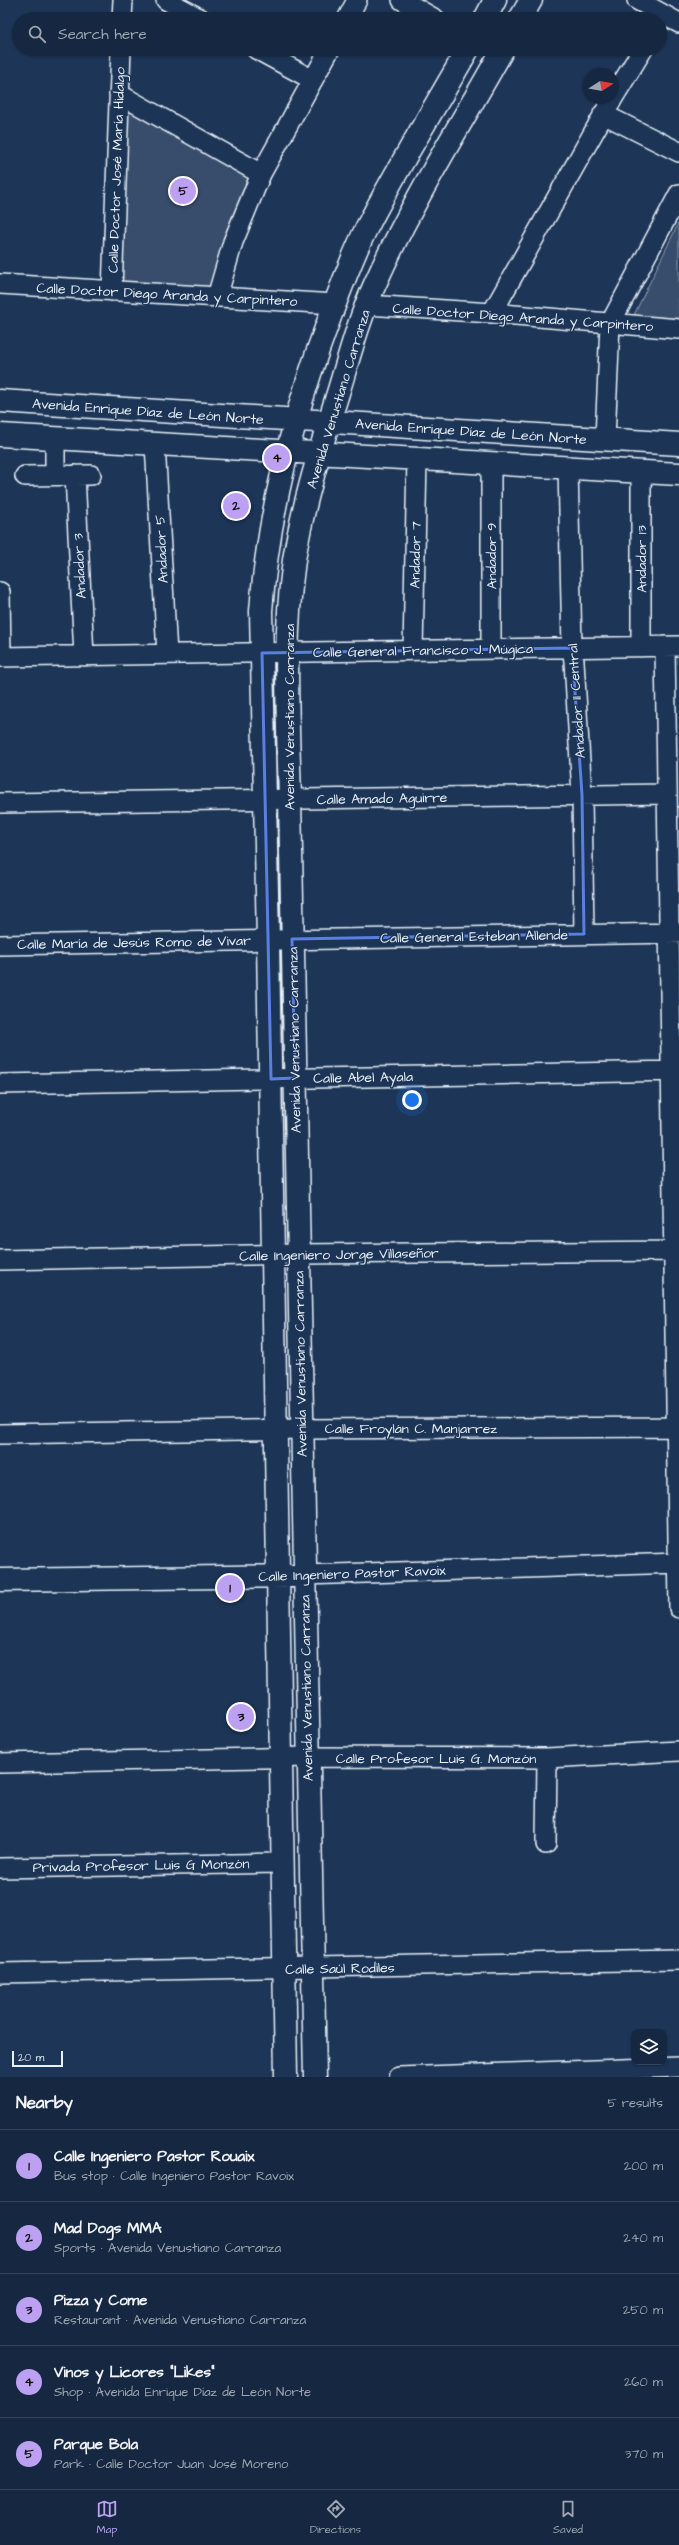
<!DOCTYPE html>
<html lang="en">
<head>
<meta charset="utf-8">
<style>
	:root { --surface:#162841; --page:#1f3048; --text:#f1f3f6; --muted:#9ea6b1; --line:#35445a; --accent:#bca0f2 }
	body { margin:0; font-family:"Architects Daughter",sans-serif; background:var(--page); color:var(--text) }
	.controls { position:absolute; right:12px; bottom:12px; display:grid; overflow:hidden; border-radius:8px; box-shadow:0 1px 3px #0004 }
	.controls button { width:36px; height:36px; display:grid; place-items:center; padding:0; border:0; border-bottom:1px solid var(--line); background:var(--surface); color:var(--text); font:20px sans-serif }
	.compass { position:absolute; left:583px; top:68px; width:36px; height:36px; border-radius:50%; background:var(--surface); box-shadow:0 1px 3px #0004; rotate:79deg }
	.scale { position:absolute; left:12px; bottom:10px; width:51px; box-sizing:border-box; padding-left:4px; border:2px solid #e8f1f8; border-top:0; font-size:11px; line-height:14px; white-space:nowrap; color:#e8f1f8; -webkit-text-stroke:3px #1d3557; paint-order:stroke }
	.you { position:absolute; left:412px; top:1100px; width:14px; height:14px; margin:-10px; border:3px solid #fff; border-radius:50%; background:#1a73e8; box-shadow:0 0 0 6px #1a73e833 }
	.badge { display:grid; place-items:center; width:26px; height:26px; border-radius:50%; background:var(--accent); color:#111; font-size:13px; font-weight:700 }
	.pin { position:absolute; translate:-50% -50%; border:2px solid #fff; box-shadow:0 1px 4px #0006 }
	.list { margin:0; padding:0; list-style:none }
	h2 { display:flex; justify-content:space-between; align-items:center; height:52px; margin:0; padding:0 16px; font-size:17px }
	h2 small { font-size:13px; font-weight:400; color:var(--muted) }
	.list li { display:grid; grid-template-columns:26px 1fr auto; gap:12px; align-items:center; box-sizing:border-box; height:72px; padding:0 16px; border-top:1px solid var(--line) }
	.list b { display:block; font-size:15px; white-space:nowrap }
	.list p { margin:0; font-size:13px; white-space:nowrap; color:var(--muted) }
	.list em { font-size:13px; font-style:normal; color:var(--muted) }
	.icon { flex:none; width:22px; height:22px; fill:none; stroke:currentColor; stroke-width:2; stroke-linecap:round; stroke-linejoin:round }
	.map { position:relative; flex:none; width:679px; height:2077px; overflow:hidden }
	.search { position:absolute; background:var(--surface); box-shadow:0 1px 3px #0004; left:12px; right:12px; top:12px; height:44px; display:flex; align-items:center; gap:10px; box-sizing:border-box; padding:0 14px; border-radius:22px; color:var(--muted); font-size:15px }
	.sheet { height:412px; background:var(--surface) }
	nav { display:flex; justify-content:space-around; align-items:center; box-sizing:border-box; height:56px; border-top:1px solid var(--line); background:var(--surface); font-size:11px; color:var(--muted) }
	nav a { display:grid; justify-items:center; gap:2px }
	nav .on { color:var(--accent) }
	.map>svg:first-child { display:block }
	.green { fill:#374d6c; stroke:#909fb2 }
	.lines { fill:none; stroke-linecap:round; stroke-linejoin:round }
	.street-casing { stroke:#e8f1f8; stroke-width:22 }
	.secondary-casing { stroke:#e8f1f8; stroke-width:25 }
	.street { stroke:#1d3557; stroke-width:19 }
	.secondary { stroke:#1d3557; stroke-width:22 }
	.marked { fill:none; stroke:#5a7fe2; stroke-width:3; stroke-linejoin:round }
	.labels { text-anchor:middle; stroke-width:3; stroke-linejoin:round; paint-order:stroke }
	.street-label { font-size:14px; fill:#e8f1f8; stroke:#1d3557 }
</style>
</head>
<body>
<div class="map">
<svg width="679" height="2077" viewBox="0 0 679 2077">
	<rect width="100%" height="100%" fill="#1d3557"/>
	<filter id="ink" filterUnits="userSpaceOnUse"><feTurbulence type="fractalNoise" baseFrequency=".025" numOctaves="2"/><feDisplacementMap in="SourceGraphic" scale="8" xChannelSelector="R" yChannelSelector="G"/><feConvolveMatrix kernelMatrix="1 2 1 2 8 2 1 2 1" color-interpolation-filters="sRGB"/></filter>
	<g filter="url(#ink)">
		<path class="green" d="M127,109L250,175C233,212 220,250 211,290L122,283Z
			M679,222V319L634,315Z"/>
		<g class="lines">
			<defs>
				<path id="street" d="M166,0L201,19
					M402,0L435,19
					M637,0L679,23
					M122,19L123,0
					M347,19L357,0
					M256,49L313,80
					M119,94L261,174
					M613,98L643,49
					M603,114L679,152
					M0,284L335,304
					M112,291L121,49
					M217,297L233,242L261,174L330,49
					M367,305L492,313L679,329
					M492,313L613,98
					M55,438V475
					M605,439L610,324L679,194
					M155,444L167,654
					M568,467L572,648L574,661L582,795L584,934
					M75,475L84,656
					M25,476L91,475
					M0,592L1,657
					M665,646L679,1608
					M641,647V472
					M491,649V463
					M413,650L417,459
					M0,657L679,646
					M0,803L667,794
					M0,945L679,933
					M0,1084L679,1071
					M0,1260L298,1254L679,1251
					M0,1434L302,1429L679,1427
					M304,1575L679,1563
					M0,1763L308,1757L547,1758L679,1751
					M546,1844L547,1758
					M0,1868L283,1863
					M0,1973L679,1960
					M399,2077L679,2067"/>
				<path id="secondary" d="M485,19L495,0
					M520,19L531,0
					M0,401L679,444
					M0,435L679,474
					M0,1580L293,1576
					M286,2077L268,940L261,611C268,512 293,417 327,325C339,293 351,259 366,229C397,168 434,109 468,49
					M315,2077L290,799C288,719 283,639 294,560C303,503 321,447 338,393C349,357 359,319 375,284C411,203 460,126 503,49"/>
			</defs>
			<use href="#street" class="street-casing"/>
			<use href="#secondary" class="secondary-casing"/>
			<use href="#street" class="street"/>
			<use href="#secondary" class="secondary"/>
		</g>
	</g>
	<path class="marked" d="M572,648L582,795L584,934L292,939L295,1078L271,1079L262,653Z"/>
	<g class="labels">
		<g class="street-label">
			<text transform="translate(116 170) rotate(-88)" y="5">Calle Doctor José María Hidalgo</text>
			<text transform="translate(167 294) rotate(3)" y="5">Calle Doctor Diego Aranda y Carpintero</text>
			<text transform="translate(523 317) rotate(4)" y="5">Calle Doctor Diego Aranda y Carpintero</text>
			<text transform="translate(338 399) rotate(-73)" y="5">Avenida Venustiano Carranza</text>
			<text transform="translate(148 411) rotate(4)" y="5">Avenida Enrique Díaz de León Norte</text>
			<text transform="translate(471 431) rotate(4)" y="5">Avenida Enrique Díaz de León Norte</text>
			<text transform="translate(161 549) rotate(-93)" y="5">Andador 5</text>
			<text transform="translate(415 555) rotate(-89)" y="5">Andador 7</text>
			<text transform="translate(491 556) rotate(-90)" y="5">Andador 9</text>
			<text transform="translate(641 559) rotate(-90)" y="5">Andador 13</text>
			<text transform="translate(79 566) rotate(-93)" y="5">Andador 3</text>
			<text transform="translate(423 650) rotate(-1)" y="5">Calle General Francisco J. Múgica</text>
			<text transform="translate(576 701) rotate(-94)" y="5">Andador 11 Central</text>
			<text transform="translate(289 717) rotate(-90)" y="5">Avenida Venustiano Carranza</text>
			<text transform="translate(382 798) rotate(-1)" y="5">Calle Amado Aguirre</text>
			<text transform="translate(474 936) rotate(-1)" y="5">Calle General Esteban Allende</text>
			<text transform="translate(134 942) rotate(-1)" y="5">Calle María de Jesús Romo de Vivar</text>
			<text transform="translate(294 1040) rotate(-91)" y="5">Avenida Venustiano Carranza</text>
			<text transform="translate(363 1077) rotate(-1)" y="5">Calle Abel Ayala</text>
			<text transform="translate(339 1254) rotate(-1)" y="5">Calle Ingeniero Jorge Villaseñor</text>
			<text transform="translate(300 1364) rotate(-91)" y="5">Avenida Venustiano Carranza</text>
			<text x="411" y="1433">Calle Froylán C. Manjarrez</text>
			<text transform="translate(352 1573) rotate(-2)" y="5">Calle Ingeniero Pastor Ravoix</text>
			<text transform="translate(306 1688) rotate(-91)" y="5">Avenida Venustiano Carranza</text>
			<text x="436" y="1763">Calle Profesor Luis G. Monzón</text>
			<text transform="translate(141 1865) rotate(-1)" y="5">Privada Profesor Luis G Monzón</text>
			<text transform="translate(340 1968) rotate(-1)" y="5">Calle Saúl Rodiles</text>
		</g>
	</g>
</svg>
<div class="controls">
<button><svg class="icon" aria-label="layers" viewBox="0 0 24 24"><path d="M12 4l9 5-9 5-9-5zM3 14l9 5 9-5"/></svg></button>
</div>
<svg class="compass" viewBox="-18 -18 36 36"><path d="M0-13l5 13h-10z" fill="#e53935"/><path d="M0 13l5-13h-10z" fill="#9ea6b1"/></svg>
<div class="scale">20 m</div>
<div class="you"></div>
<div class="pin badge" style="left:230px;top:1588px">1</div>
<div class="pin badge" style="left:236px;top:506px">2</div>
<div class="pin badge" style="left:241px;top:1717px">3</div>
<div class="pin badge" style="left:277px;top:458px">4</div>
<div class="pin badge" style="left:183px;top:191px">5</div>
<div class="search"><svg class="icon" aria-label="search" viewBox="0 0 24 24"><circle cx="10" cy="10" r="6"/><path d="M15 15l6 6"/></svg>Search here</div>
</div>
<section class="sheet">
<h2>Nearby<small>5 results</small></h2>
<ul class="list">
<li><span class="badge">1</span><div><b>Calle Ingeniero Pastor Rouaix</b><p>Bus stop · Calle Ingeniero Pastor Ravoix</p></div><em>200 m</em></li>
<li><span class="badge">2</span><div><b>Mad Dogs MMA</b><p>Sports · Avenida Venustiano Carranza</p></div><em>240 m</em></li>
<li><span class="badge">3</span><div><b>Pizza y Come</b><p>Restaurant · Avenida Venustiano Carranza</p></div><em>250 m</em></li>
<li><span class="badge">4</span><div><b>Vinos y Licores &quot;Likes&quot;</b><p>Shop · Avenida Enrique Díaz de León Norte</p></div><em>260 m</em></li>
<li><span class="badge">5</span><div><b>Parque Bola</b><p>Park · Calle Doctor Juan José Moreno</p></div><em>370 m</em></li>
</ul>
</section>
<nav>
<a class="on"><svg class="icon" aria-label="map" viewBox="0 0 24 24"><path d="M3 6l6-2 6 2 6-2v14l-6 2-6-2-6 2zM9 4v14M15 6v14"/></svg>Map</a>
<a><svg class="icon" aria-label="directions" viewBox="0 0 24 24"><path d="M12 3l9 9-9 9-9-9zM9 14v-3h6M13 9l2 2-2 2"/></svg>Directions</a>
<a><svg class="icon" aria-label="saved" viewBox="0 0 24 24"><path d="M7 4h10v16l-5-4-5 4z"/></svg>Saved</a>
</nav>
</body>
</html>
